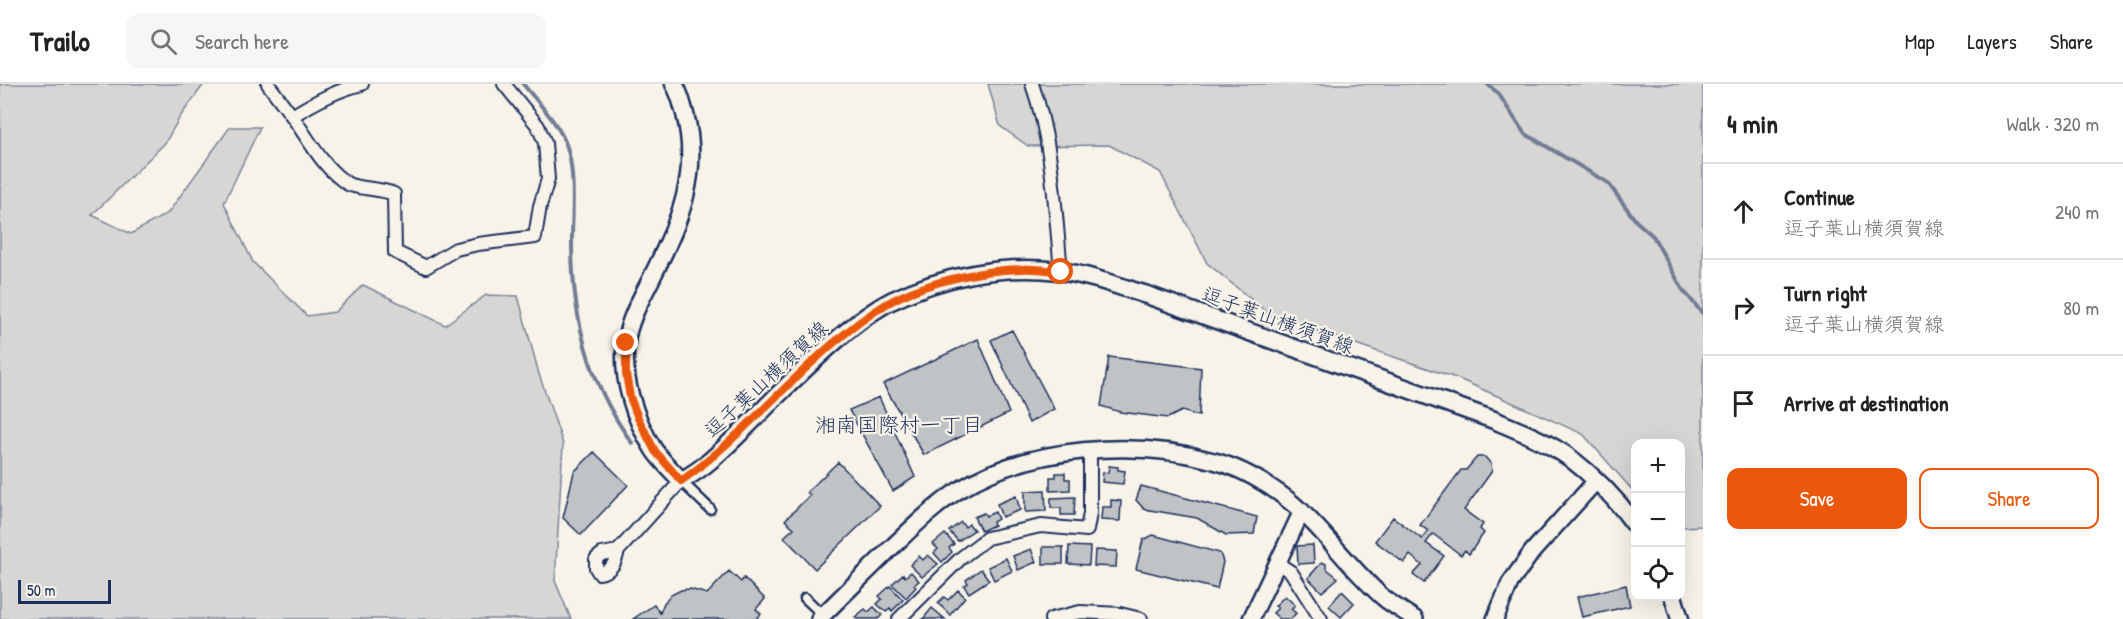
<!DOCTYPE html>
<html lang="en">
<head>
<meta charset="utf-8">
<style>
	:root { --surface:#fff; --page:#f6f6f6; --text:#222; --muted:#767676; --line:#e0e0e0; --accent:#ea580c }
	body { margin:0; font-family:"Patrick Hand","Klee One",sans-serif; background:var(--page); color:var(--text) }
	.controls { position:absolute; right:18px; bottom:18px; display:grid; overflow:hidden; border-radius:12px; box-shadow:0 6px 24px #0002 }
	.controls button { width:54px; height:54px; display:grid; place-items:center; padding:0; border:0; border-bottom:2px solid var(--line); background:var(--surface); color:var(--text); font:30px sans-serif }
	.scale { position:absolute; left:18px; bottom:15px; width:93px; box-sizing:border-box; padding-left:6px; border:3px solid #1b2f5e; border-top:0; font-size:16px; line-height:21px; white-space:nowrap; color:#1b2f5e; -webkit-text-stroke:4px #f7f3e8; paint-order:stroke }
	.stop { position:absolute; width:18px; height:18px; margin:-14px; border:4px solid #ea580c; border-radius:50%; background:#fff }
	.stop.end { background:#ea580c; border-color:#fff; box-shadow:0 2px 6px #0008 }
	.list { margin:0; padding:0; list-style:none }
	h2 { display:flex; justify-content:space-between; align-items:center; height:78px; margin:0; padding:0 24px; font-size:26px }
	h2 small { font-size:20px; font-weight:400; color:var(--muted) }
	.list li { display:grid; grid-template-columns:39px 1fr auto; gap:18px; align-items:center; box-sizing:border-box; height:96px; padding:0 24px; border-top:2px solid var(--line) }
	.list b { display:block; font-size:22px; white-space:nowrap }
	.list p { margin:0; font-size:20px; white-space:nowrap; color:var(--muted) }
	.list em { font-size:20px; font-style:normal; color:var(--muted) }
	.actions { display:flex; gap:12px; padding:18px 24px }
	.actions a { flex:1; padding:14px 0; border:2px solid var(--accent); border-radius:12px; text-align:center; font-size:21px; color:var(--accent) }
	.actions .main { background:var(--accent); color:#fff }
	.icon { flex:none; width:33px; height:33px; fill:none; stroke:currentColor; stroke-width:2; stroke-linecap:round; stroke-linejoin:round }
	.map { position:relative; flex:none; width:1703px; height:535px; overflow:hidden }
	header { display:flex; align-items:center; gap:36px; box-sizing:border-box; height:84px; padding:0 30px; background:var(--surface); border-bottom:2px solid var(--line) }
	header strong { font-size:28px }
	nav { display:flex; gap:33px; margin-inline-start:auto; font-size:21px }
	.search { width:420px; height:54px; background:var(--page); display:flex; align-items:center; gap:15px; box-sizing:border-box; padding:0 21px; border-radius:12px; color:var(--muted); font-size:22px }
	main { display:flex }
	aside { flex:1; background:var(--surface) }
	.map>svg:first-child { display:block }
	.green { fill:#d7d6d4; stroke:#798299; stroke-width:1.5 }
	.lines { fill:none; stroke-linecap:round; stroke-linejoin:round }
	.stream { stroke:#727c95; stroke-width:4 }
	.building { fill:#c0c3c5; stroke:#1b2f5e; stroke-width:1.5 }
	.pedestrian-casing { stroke:#1b2f5e; stroke-width:13 }
	.minor-casing { stroke:#1b2f5e; stroke-width:16 }
	.tertiary-casing { stroke:#1b2f5e; stroke-width:20 }
	.secondary-casing { stroke:#1b2f5e; stroke-width:21 }
	.pedestrian { stroke:#f7f3e8; stroke-width:8 }
	.minor { stroke:#f7f3e8; stroke-width:12 }
	.tertiary { stroke:#f7f3e8; stroke-width:15 }
	.secondary { stroke:#f7f3e8; stroke-width:16 }
	.route { stroke:#ea580c; stroke-width:8 }
	.labels { text-anchor:middle; stroke-width:4.5; stroke-linejoin:round; paint-order:stroke }
	.street-label { font-size:20px; fill:#1b2f5e; stroke:#f7f3e8 }
	.neighbourhood-label { font-size:21px; fill:#1b2f5e; stroke:#f7f3e8 }
</style>
</head>
<body>
<header>
<strong>Trailo</strong>
<div class="search"><svg class="icon" aria-label="search" viewBox="0 0 24 24"><circle cx="10" cy="10" r="6"/><path d="M15 15l6 6"/></svg>Search here</div>
<nav><a>Map</a><a>Layers</a><a>Share</a></nav>
</header>
<main>
<div class="map">
<svg width="1703" height="535" viewBox="0 0 1703 535">
	<rect width="100%" height="100%" fill="#f7f3e8"/>
	<filter id="ink" filterUnits="userSpaceOnUse"><feTurbulence type="fractalNoise" baseFrequency=".0167" numOctaves="2"/><feDisplacementMap in="SourceGraphic" scale="12" xChannelSelector="R" yChannelSelector="G"/><feConvolveMatrix kernelMatrix="1 2 1 2 8 2 1 2 1" color-interpolation-filters="sRGB"/></filter>
	<g filter="url(#ink)">
		<path class="green" d="M0,0H204L180,33L165,59L92,131L131,150L168,129L230,43H260L224,119L253,178L307,232L335,228L363,201L445,241L486,211L518,212L539,290L563,360L555,497L571,535H0Z
			M988,0H1703V442L1681,443L1680,360H1636L1635,409L1583,350L1459,295L1270,231L1207,179L1160,88L1109,61L1028,62L1000,42Z"/>
		<g class="lines">
			<path class="stream" d="M523,0C538,19 559,39 567,63C576,92 572,128 572,158C572,233 588,298 632,359
				M1487,0L1498,9L1524,49L1608,99L1636,137L1653,152L1683,206L1703,230"/>
		</g>
		<path class="building" d="M1012,246L1054,325L1029,339L991,256Z
			M978,255L1009,329L924,371L883,300Z
			M1109,273L1201,284L1199,332L1182,327L1168,334L1120,328L1101,322Z
			M879,313L915,393L893,407L849,326Z
			M594,368L628,401L581,451L563,434L574,388Z
			M1477,373H1485L1491,380L1492,387L1464,426L1483,440L1480,445L1484,449L1469,470L1465,466L1461,471L1433,450L1426,459L1444,472L1424,499L1413,491L1422,481L1410,471L1404,479L1375,457L1393,433L1422,455L1428,447L1420,441L1461,386H1466Z
			M838,378L880,422L815,485L784,453L794,444L785,436L810,411L807,408Z
			M1109,382L1118,383V386L1125,387L1123,400L1102,398L1103,388L1108,389Z
			M1056,389H1065V395H1070V406L1050,407V393H1056Z
			M1141,402L1257,433L1254,450L1226,451L1197,434L1144,425L1136,416Z
			M1045,406L1046,427L1025,428V407Z
			M1016,412L1020,426L1002,433L997,420Z
			M1075,413L1074,431H1061V424H1051V414Z
			M1111,416L1121,417L1120,437L1101,436L1102,423H1111Z
			M995,428L998,435L993,438L994,441L981,447L974,433L984,429L986,432Z
			M961,438L965,443L969,440L974,446L958,457L949,447Z
			M945,450L954,460L949,464L952,468L942,478L934,469L938,465L933,460Z
			M1153,451L1220,469L1223,478L1217,505L1136,485L1143,456Z
			M1313,461L1314,479L1298,480L1297,462Z
			M1069,462L1090,463L1089,481L1068,480Z
			M1043,463H1063V480H1043Z
			M1031,465L1036,478L1018,486L1013,472Z
			M1095,466L1117,467L1116,483L1094,482Z
			M928,471L938,480L922,493L910,481L919,472L923,476Z
			M1006,474L1012,487L994,496L988,483Z
			M1322,478L1326,480V484L1338,494L1322,508L1308,494Z
			M981,485L989,496L969,509L964,502L968,499L966,496Z
			M729,487L741,498L744,494L765,515L756,525L761,530L756,535H633L654,521L660,529L664,519L671,511L681,506L690,505L707,510Z
			M911,488L919,497L914,501L916,503L906,514L892,500L903,490L905,493Z
			M1626,501L1630,522L1582,533L1577,513Z
			M890,502L903,516L892,527L890,524L886,528L877,520L882,515L879,512Z
			M958,506L965,513L950,531L938,519L944,513L948,516Z
			M1342,507L1354,519L1341,533L1329,522Z
			M1285,512L1295,521L1291,525L1296,529L1291,535H1280L1273,529L1278,524L1275,522Z
			M874,523L882,531L878,535H857L855,533L865,525L868,528Z
			M932,524L945,535H923Z"/>
		<g class="lines">
			<defs>
				<path id="pedestrian" d="M681,397L710,425
					M805,514L825,533"/>
				<path id="minor" d="M268,0L292,32
					M362,0C337,6 315,18 292,32C308,54 324,86 348,100C357,105 380,104 394,110L395,168L426,183L456,165L478,160L535,153L540,122L548,95L545,59L538,42L504,0
					M1032,0C1053,59 1055,126 1061,187
					M618,467L602,470L596,475V484L599,489C612,487 615,479 618,467L681,397
					M1277,479L1291,488L1321,535
					M899,535L961,474L987,454L1041,442L1087,446L1090,429V367
					M1051,535L1080,528L1120,530L1141,535"/>
				<path id="tertiary" d="M819,535C842,512 866,489 890,465C912,444 933,423 959,406C1029,362 1136,355 1214,377C1238,383 1259,395 1279,409C1320,438 1347,483 1385,515C1394,522 1405,528 1415,535
					M1251,535L1302,427
					M1495,535L1510,499L1532,468L1596,397"/>
				<path id="secondary" d="M674,0C680,9 682,20 685,30C701,90 679,138 653,191C643,212 629,234 626,258C621,295 635,336 654,366C662,378 673,387 681,397C691,391 702,384 711,376C737,354 761,327 786,303C814,276 856,235 891,217C943,192 1002,180 1059,187C1089,191 1118,202 1147,211L1494,336C1520,347 1548,358 1570,374C1595,393 1618,417 1636,442
					M1673,512L1680,535"/>
			</defs>
			<use href="#pedestrian" class="pedestrian-casing"/>
			<use href="#minor" class="minor-casing"/>
			<use href="#tertiary" class="tertiary-casing"/>
			<use href="#secondary" class="secondary-casing"/>
			<use href="#pedestrian" class="pedestrian"/>
			<use href="#minor" class="minor"/>
			<use href="#tertiary" class="tertiary"/>
			<use href="#secondary" class="secondary"/>
		</g>
	</g>
	<g class="lines" filter="url(#ink)">
		<path class="route" d="M626,259V290L630,313L638,334L655,367L681,397C718,371 747,341 780,309C813,277 848,243 888,219C923,199 980,186 1020,185C1033,184 1048,186 1061,188"/>
	</g>
	<g class="labels">
		<g class="street-label">
			<text transform="translate(1278 236) rotate(20)" y="7">逗子葉山横須賀線</text>
			<text transform="translate(766 295) rotate(-43)" y="7">逗子葉山横須賀線</text>
		</g>
		<g class="neighbourhood-label">
			<text x="899" y="348">湘南国際村一丁目</text>
		</g>
	</g>
</svg>
<div class="controls">
<button>+</button>
<button>−</button>
<button><svg class="icon" aria-label="locate" viewBox="0 0 24 24"><circle cx="12" cy="12" r="6"/><path d="M12 2v4M12 18v4M2 12h4M18 12h4"/></svg></button>
</div>
<div class="scale">50 m</div>
<div class="stop" style="left:1061px;top:188px"></div>
<div class="stop end" style="left:626px;top:259px"></div>
</div>
<aside>
<h2>4 min<small>Walk · 320 m</small></h2>
<ul class="list">
<li><svg class="icon" aria-label="ahead" viewBox="0 0 24 24"><path d="M12 20V5M6 11l6-6 6 6"/></svg><div><b>Continue</b><p>逗子葉山横須賀線</p></div><em>240 m</em></li>
<li><svg class="icon" aria-label="right" viewBox="0 0 24 24"><path d="M7 20v-9h11M14 6l5 5-5 5"/></svg><div><b>Turn right</b><p>逗子葉山横須賀線</p></div><em>80 m</em></li>
<li><svg class="icon" aria-label="arrive" viewBox="0 0 24 24"><path d="M6 21V4h12l-3 4 3 4H6"/></svg><div><b>Arrive at destination</b></div></li>
</ul>
<div class="actions"><a class="main">Save</a><a>Share</a></div>
</aside>
</main>
</body>
</html>
